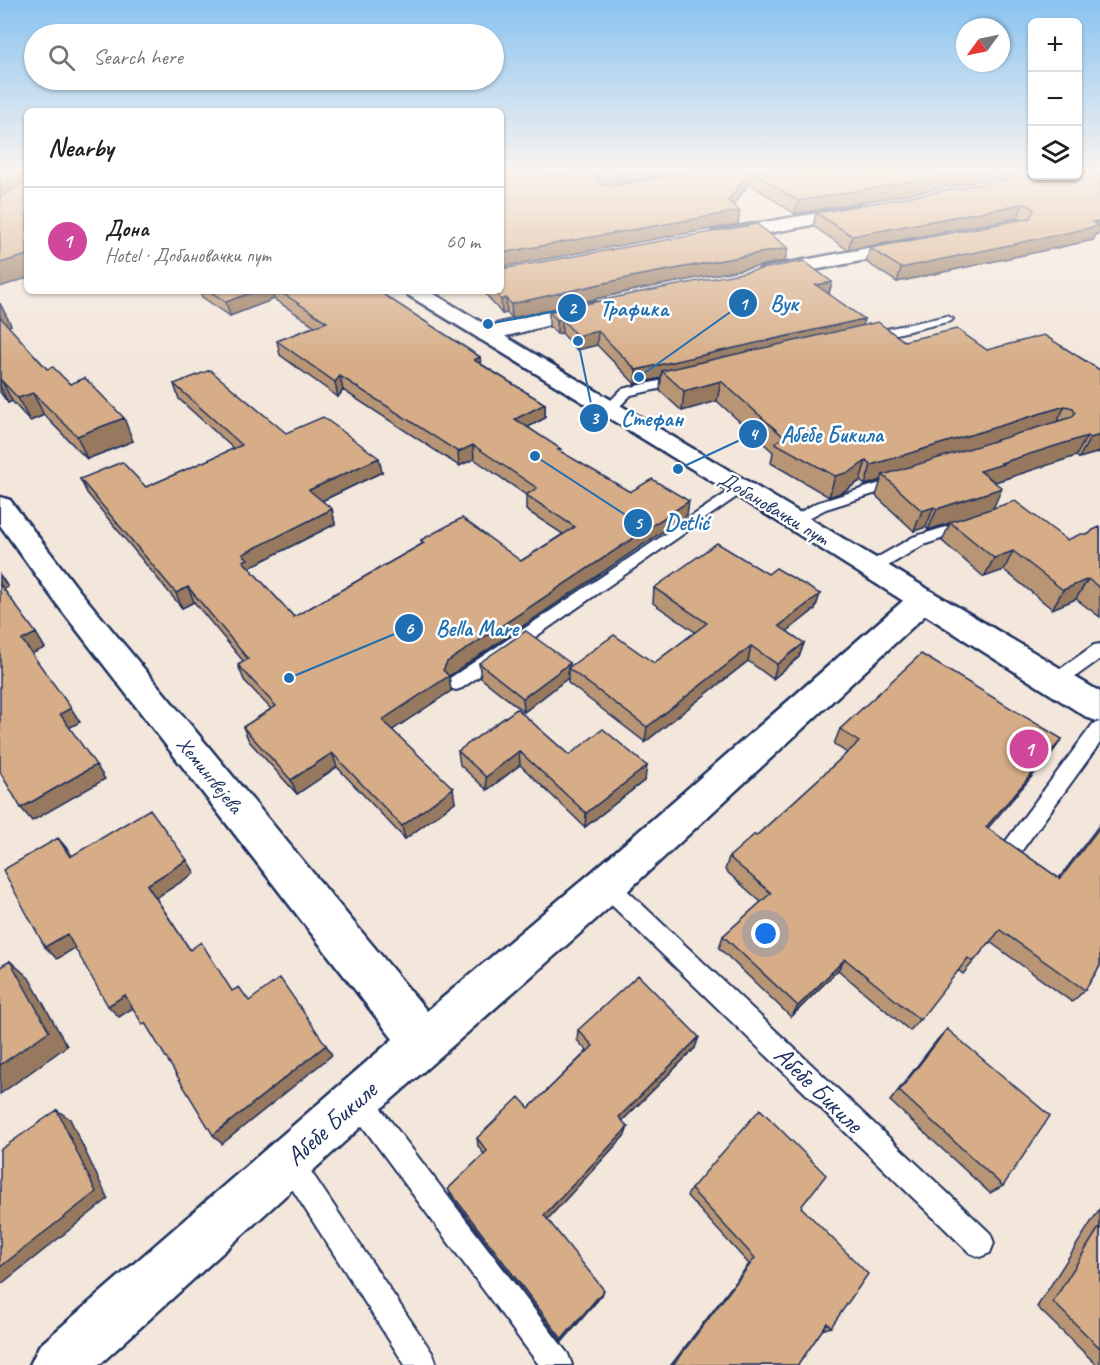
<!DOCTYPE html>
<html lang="en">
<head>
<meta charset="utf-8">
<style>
	:root { --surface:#fff; --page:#f6f6f6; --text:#202124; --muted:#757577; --line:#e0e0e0; --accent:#1f6fb2 }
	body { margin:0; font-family:Caveat,sans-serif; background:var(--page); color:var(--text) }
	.controls { position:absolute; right:18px; top:18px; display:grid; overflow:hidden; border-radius:9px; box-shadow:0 2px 4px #0004 }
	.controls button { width:54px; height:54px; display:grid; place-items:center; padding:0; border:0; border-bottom:2px solid var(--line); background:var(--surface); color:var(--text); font:30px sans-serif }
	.compass { position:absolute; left:956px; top:18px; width:54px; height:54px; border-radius:50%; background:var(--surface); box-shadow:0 2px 4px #0004; rotate:237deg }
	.you { position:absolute; left:766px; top:934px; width:21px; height:21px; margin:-15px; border:4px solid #fff; border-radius:50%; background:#1a73e8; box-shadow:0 0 0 9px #1a73e833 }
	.badge { display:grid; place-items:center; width:39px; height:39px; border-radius:50%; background:var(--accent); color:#fff; font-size:20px; font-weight:700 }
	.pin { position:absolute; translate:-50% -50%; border:3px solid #fff; box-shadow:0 2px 6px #0006 }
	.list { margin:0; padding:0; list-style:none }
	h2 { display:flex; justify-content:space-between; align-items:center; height:78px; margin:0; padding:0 24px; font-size:26px }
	h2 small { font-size:20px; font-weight:400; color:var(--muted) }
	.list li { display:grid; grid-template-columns:39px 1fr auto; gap:18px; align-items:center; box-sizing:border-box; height:108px; padding:0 24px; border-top:2px solid var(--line) }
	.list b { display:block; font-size:22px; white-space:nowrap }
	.list p { margin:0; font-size:20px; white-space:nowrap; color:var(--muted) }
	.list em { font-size:20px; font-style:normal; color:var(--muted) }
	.icon { flex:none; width:33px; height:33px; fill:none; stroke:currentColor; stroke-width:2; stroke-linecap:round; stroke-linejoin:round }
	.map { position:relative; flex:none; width:1100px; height:1365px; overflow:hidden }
	.search { position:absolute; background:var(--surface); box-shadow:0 2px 4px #0004; left:24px; top:24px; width:480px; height:66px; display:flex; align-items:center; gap:15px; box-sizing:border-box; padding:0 21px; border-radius:33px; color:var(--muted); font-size:22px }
	.panel { position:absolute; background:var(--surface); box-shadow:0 2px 4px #0004; left:24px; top:108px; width:480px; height:186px; border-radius:9px }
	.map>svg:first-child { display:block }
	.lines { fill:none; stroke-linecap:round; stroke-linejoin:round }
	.lane-casing { stroke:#1b2f5e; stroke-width:4 }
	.street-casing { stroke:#1b2f5e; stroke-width:5 }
	.secondary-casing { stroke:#1b2f5e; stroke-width:5 }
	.lane { fill:#fff; fill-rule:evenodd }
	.street { fill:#fff; fill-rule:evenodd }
	.secondary { fill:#fff; fill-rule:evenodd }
	.wall { fill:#b89574; stroke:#1b2f5e; stroke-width:1.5 }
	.shaded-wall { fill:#96795e; stroke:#1b2f5e; stroke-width:1.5 }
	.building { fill:#d6ad87; stroke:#1b2f5e; stroke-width:1.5 }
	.labels { text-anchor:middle; stroke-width:5; stroke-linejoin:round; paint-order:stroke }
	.street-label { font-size:21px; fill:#1b2f5e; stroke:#fff }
	.near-street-label { font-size:26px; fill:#1b2f5e; stroke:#fff }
	.leader { fill:none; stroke:#1f6fb2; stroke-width:2 }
	.callout-dot { fill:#1f6fb2; stroke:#fff; stroke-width:2 }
	.mark-label { font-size:18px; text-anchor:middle; font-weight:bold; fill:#fff }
	.callout-label { font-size:22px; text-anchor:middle; font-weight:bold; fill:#1f6fb2; stroke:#fff; stroke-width:5; stroke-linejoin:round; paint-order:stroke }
</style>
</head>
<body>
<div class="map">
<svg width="1100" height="1365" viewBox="0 0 1100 1365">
	<rect width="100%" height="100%" fill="#f3e6db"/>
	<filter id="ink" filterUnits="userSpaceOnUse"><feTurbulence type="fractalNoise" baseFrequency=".0167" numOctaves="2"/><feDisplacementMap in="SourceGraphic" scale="12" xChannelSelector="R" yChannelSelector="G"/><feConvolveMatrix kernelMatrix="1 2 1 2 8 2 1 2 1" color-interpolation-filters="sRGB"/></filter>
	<g filter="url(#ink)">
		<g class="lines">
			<defs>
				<path id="lane" d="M947,316L953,319L951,321L867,341L861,337L863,334Z
					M682,376L686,377L688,380L686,383L631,395L615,411L610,412L603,408L622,389Z
					M900,477L905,478L907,481L905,484L826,509L795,525L787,520L816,503Z
					M740,484L747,488L745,491L462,688L456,690L450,688L447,683L450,678Z
					M969,520L974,522L977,525L974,528L923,545L878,572H866L864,568L866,564L913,537Z
					M1100,644V659L1061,687L1055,689L1049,687L1046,682L1049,677L1094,645Z
					M1100,722V743L1020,853L1013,856L1006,853L1003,847L1006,841L1093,724Z
					M606,875L614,878L990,1233L994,1243L990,1253L980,1257L970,1253L598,892L595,885L598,878Z
					M358,1086L367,1090L568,1354L572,1365H539L349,1108L345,1099L349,1090Z
					M289,1148L298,1152L433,1354L437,1365H405L280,1170L276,1161L280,1152Z"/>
				<path id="street" d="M860,206L866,207L869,211L866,215L719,242L712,240L710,236L712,232L719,230Z
					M911,240L918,242L920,246L918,250L767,279L760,277L757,273L760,269L767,267Z
					M593,302L600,304L603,308L600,312L487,341L479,339L476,334L479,329L528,316Z
					M0,497L10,500L78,589L427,1011L592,872L912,593L923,589L934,593L938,600L934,607L620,898L374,1115L99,1365H30L39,1346L393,1039L56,603L0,525Z"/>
				<path id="secondary" d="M405,291H429L1100,692V722L1088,718L785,526L408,295Z"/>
			</defs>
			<use href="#lane" class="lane-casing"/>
			<use href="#street" class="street-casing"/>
			<use href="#secondary" class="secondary-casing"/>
			<use href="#lane" class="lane"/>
			<use href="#street" class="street"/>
			<use href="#secondary" class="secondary"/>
		</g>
		<path class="wall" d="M501,172H686L615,183L598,179L601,184L609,186L698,172H1030L795,214L749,183L733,205L738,224Z
			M1100,172V233L1096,234L1093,240L897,282L866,262L870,248L1024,219L1018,218L848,250L813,226L816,213Z
			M785,261L635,290L512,318L507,313L502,314L483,291H501Z
			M832,282L829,294L863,326L904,341L987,350L1100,370V452L1079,458L1076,456L995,482L993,508L1067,540L1089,534L1100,527V617L1076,599L1052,609L1004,570L984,577L942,541L950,523L928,530L926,527L914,531L876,496L881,480L865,485L860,481L843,492L829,497L771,463L773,452L717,401L682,411L660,391L661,378L635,384L597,345L577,350L562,333L557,334L549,326V312Z
			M200,291H378L480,357L481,364L545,404V418L528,427L561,452L630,492L687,515L449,676L451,691L392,730L455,802L405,839L337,767L297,794L249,741L243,727L271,709L244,680L238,665L244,662L194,602L182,608L87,493L80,479L146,487L234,449L179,399L174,384L286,433L382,472L322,501L332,509L335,524L250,567L252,571L294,617L422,544L421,540L521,561L563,534L526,510V495L474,459L459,466L343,390L338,397L280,355L277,341L315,326L274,299L230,316L202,297Z
			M0,303L11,325L8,326L47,369L70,384L133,441L87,459L44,415L30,421L12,401L8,403L0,392Z
			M768,574L820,594L815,609L787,631L804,643L799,657L773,679L748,661L645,742L568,683V678L524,712L481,678L479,663H570L569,667L654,663L695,632L653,603L654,588Z
			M517,709L569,755L645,780L585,827L520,765L487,790L460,765L458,751Z
			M840,729L1062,739L1051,754L987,828L1059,878L1100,824V966L1085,990L1072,1002L990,942L963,974L958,970L910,1031L838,970L791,1017L719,948L723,936L761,902L725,870L729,857L756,836L847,753L834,744Z
			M947,1029L1003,1186L990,1193L890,1101L937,1040Z
			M578,1030L695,1048L622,1121L625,1135L547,1219L602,1295L562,1342L451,1196L448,1189L484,1154L478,1146L477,1138L529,1108L587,1051L577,1040Z
			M691,1189L801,1207L831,1327L822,1330L798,1365H671L749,1264L687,1196Z
			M1100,1208V1365H1097L1037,1307Z"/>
		<path class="shaded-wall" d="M543,172H585V176L542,186V173Z
			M616,172H686L615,183Z
			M750,172H751L749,183L727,213L740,211L738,224L501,267V253L728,201Z
			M963,172H1030L795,214L798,201Z
			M18,175L26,194L0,210V186Z
			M1023,204L1018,218L848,250L852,236Z
			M1100,221V233L1096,234L1093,240L897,282L901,268Z
			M788,248L785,261L635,290L512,318L511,304L636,276Z
			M27,255V278L0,287V263Z
			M832,282L828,295L816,285Z
			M256,291H272L274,299L230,316L226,302Z
			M506,298L507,313L502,314L501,300Z
			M0,304L11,325L1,328L0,326Z
			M562,319V333L557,334V320Z
			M864,319L861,333L662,371L661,378L635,384L636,370Z
			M598,331L597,345L577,350V336Z
			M480,357L481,372L474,360Z
			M340,376L343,390L338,397L335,382Z
			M0,379H1L12,401L8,403L0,386Z
			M721,381L717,401L682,411L684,391Z
			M33,393L44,415L30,421L18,398Z
			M545,404V418L515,434V419Z
			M1065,406L1055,426L883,475L881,480L865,485L871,465Z
			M124,418L133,441L87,459L77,436Z
			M1100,435V452L1079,458L1090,438Z
			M1087,436L1076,456L995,482L980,471L1001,463Z
			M473,445L474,459L459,466L458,452Z
			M379,458L382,472L313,505L309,490Z
			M866,461L860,481L843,492L829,497L835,476Z
			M1002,488L993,509L928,530L937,509Z
			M689,501L687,515L449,676L451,691L385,735L382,720L443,670L447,662Z
			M934,507L926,527L914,531L922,511Z
			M332,509L335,524L250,567L253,574L243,561V554Z
			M1013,551L1004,570L984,577L994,558Z
			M0,575L8,587L3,590L0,585Z
			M1088,579L1076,599L1052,609L1063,590Z
			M188,587L194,602L182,608L176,593Z
			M820,594L815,609L775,641L779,626Z
			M36,633L45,648L31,654L22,640Z
			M804,643L799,657L773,679L777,664Z
			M751,646L748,661L645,742L647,727Z
			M570,663L569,669L568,668V678L524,712L523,698Z
			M71,708L80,722L69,728L60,714Z
			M1062,739L1051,754L977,841L986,827Z
			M519,751L520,765L487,790L486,777Z
			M332,753L337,767L297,794L291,780Z
			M96,765L105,779L32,821L21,808Z
			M647,766L645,780L585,827L586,813Z
			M453,788L455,802L405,839L402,826Z
			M58,838L69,851L81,870L70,857Z
			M187,860L195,873L156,898L198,962L147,885Z
			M67,934L78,946L57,959L45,947Z
			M845,959L838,970L791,1017L798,1006Z
			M10,961L29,978L67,1046L0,1094V1065Z
			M125,995L136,1006L119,1017L108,1006Z
			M699,1037L695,1048L617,1126L619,1117Z
			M326,1045L332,1055L222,1144L213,1135Z
			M57,1110L70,1119L108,1199L0,1285V1267Z
			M628,1127L625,1135L545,1222L544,1215Z
			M604,1290L602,1295L562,1342V1339Z"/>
		<path class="building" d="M0,172H27V255L0,263V197L20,186L21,175H18L0,186Z
			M501,172H543L542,173L549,177L585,173L598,177L597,179L601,184L609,186L698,172H750L728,201L740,211L501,253Z
			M753,172H963L798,201Z
			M1077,172H1100V221L1092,222L1099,226L901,268L870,248L1030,218L1034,210L1029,205L1023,204L852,236L816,213L1032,175V176H1077Z
			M757,224L788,248L636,276L511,304L506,298L501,300L494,291H501V269Z
			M804,261L832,282L816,285L864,319L636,370L598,331L577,336L562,319L557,320L549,312L636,293Z
			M209,291H256L226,302Z
			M279,291H378L480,357L474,360L545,404L515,419L561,449L558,450L630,492L652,479L689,501L447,662L443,670L449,676L382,720L453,788L402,826L332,753L291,780L243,727L276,706L238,665L248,659L188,587L176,593L80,479L122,462L146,487L242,445L174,384L210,370L286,433L323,417L379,458L309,490L332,509L243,554L248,559L243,561L294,617L424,543L421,540L462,518L521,561L575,527L526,495L537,488L473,445L458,452L340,376L335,382L277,341L327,322Z
			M0,317L47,369L53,367L70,384L85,378L124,418L77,436L33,393L18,398L0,379Z
			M878,322L904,341L957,329L987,350L1044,335L1100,370V435L1090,438L1087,436L1001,463L1003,464L980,471L1002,488L937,509L934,507L922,511L883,475L1072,417L1075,413L1073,408L1065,406L871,465L866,461L850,472L835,476L775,443L784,437L721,381L684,391L662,371Z
			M1015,501L1067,540L1081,534H1089L1093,530L1100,527V588L1088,579L1063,590L1013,551L994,558L950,522Z
			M717,543L768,574L776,568L820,594L779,626L804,643L777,664L751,646L647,727L568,668L614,635L654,663L707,623L654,588Z
			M0,584L36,633L22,640L71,708L60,714L96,765L21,808L0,772Z
			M526,631L570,663L523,698L479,663Z
			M921,654L1062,739L986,827L1060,879L1100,827V966L1085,990L1000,930L973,962L968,958L920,1020L845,959L798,1006L723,936L771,893L729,857L755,834L756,836L859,742L840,729Z
			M517,709L569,755L603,729L647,766L586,813L519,751L486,777L458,751Z
			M150,809L187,860L147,885L190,950L201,942L232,991L239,987L249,1001L280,978L326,1045L213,1135L145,1023L143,1025L125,995L108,1006L67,934L45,947L3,870L58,838L70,857Z
			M10,961L49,1031L0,1065V967Z
			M638,975L699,1037L619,1117L628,1127L544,1215L604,1290L562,1339L448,1189L487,1151L477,1138L519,1097L529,1108L593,1046L578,1030Z
			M947,1029L1050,1116L1003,1186L899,1091Z
			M760,1109L826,1175L801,1207L868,1274L831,1327L827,1323L798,1365H673L755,1258L691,1189Z
			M57,1110L96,1192L0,1267V1150Z
			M1100,1226V1348L1053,1302Z"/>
	</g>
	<linearGradient id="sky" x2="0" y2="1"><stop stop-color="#89c3f0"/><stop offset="0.47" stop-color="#faf4ef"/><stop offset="1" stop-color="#faf4ef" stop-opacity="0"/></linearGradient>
	<rect width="1100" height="363" fill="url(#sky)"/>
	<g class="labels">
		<g class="street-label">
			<text transform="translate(774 508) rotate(31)" y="7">Добановачки пут</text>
			<text transform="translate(210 775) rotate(51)" y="7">Хемингвејева</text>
		</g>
		<g class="near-street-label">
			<text transform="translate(819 1089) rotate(44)" y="9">Абебе Бикиле</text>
			<text transform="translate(331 1123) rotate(-42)" y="9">Абебе Бикиле</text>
		</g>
	</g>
	<path class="leader" d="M639 377L743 303M488 324L572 308M578 341L594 418M678 469L753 434M535 456L638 523M289 678L409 628"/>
	<g class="callout-dot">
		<circle cx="639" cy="377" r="6"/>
		<circle cx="488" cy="324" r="6"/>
		<circle cx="578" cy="341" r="6"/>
		<circle cx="678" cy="469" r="6"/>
		<circle cx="535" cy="456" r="6"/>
		<circle cx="289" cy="678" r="6"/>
		<circle cx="743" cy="303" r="15"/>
		<circle cx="572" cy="308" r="15"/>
		<circle cx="594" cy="418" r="15"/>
		<circle cx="753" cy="434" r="15"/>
		<circle cx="638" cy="523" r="15"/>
		<circle cx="409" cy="628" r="15"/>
	</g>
	<g class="mark-label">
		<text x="743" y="310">1</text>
		<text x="572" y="314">2</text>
		<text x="594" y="424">3</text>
		<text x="753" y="440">4</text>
		<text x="638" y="529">5</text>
		<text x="409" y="634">6</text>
	</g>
	<g class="callout-label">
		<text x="784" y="311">Вук</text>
		<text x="634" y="316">Трафика</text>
		<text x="652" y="426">Стефан</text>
		<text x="832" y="442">Абебе Бикила</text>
		<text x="687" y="530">Detlić</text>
		<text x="477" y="636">Bella Mare</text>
	</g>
</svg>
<div class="controls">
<button>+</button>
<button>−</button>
<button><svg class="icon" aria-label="layers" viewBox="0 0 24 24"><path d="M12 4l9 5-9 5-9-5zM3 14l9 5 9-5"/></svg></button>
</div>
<svg class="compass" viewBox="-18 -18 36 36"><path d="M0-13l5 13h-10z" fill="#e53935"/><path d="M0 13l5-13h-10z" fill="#757577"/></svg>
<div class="you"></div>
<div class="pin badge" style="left:1029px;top:749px;background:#d1479c">1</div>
<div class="search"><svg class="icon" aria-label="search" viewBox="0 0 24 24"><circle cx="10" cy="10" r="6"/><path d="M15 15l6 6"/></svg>Search here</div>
<section class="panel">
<h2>Nearby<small></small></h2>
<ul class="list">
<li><span class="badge" style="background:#d1479c">1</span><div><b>Дона</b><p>Hotel · Добановачки пут</p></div><em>60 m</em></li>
</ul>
</section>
</div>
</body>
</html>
